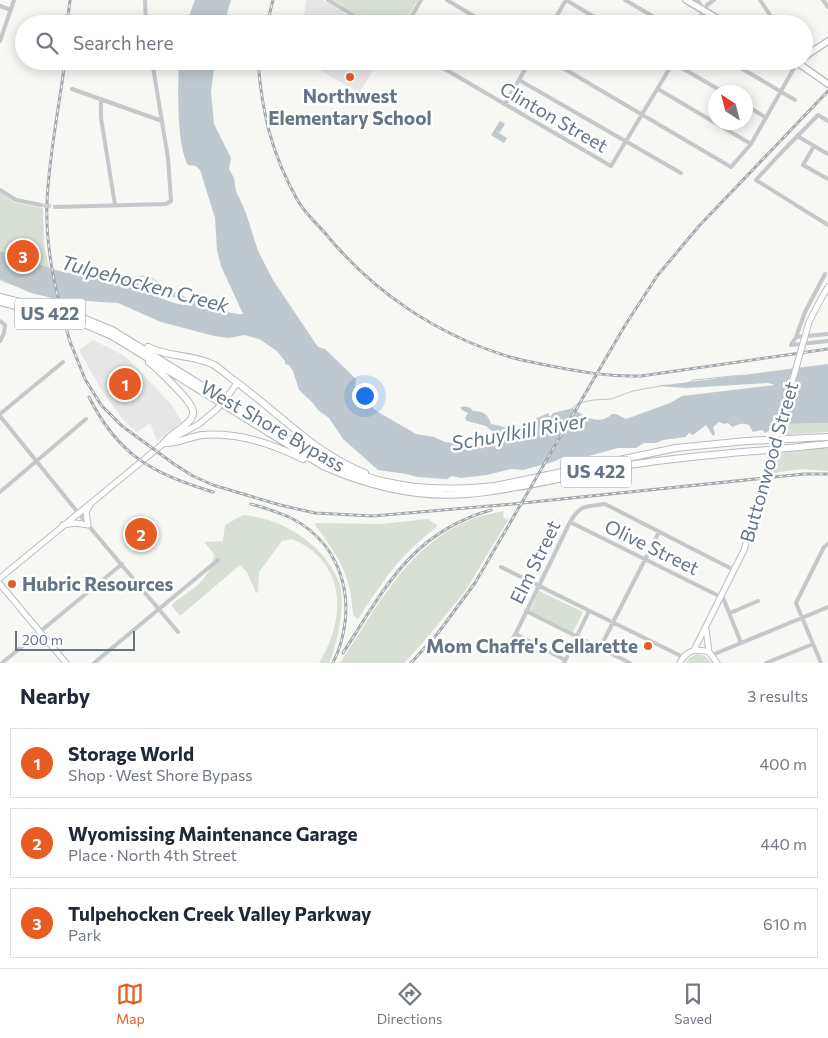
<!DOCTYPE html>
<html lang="en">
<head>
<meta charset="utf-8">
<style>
	:root { --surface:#fff; --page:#f6f6f7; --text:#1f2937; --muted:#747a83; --line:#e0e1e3; --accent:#e75c24 }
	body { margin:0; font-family:Commissioner,sans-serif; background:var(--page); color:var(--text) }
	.compass { position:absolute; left:708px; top:85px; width:45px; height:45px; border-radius:50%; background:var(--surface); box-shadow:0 2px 12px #0003; rotate:324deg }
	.scale { position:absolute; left:15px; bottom:12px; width:120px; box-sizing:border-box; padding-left:5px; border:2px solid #657586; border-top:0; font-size:14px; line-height:18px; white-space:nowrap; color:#657586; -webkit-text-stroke:4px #fff; paint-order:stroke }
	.you { position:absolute; left:364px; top:395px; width:18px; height:18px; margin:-12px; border:4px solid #fff; border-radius:50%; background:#1a73e8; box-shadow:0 0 0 8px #1a73e833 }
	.badge { display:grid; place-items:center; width:32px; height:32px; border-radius:50%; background:var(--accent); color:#fff; font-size:16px; font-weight:700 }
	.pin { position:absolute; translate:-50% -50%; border:2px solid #fff; box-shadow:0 1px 5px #0006 }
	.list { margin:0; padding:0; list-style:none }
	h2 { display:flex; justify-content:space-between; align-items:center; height:65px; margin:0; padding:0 20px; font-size:21px }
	h2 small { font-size:16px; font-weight:400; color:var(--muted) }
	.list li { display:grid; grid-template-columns:32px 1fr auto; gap:15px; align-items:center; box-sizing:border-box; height:70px; margin:0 10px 10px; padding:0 10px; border:1px solid var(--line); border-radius:0px }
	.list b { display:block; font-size:19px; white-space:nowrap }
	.list p { margin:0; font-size:16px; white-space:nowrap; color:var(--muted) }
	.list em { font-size:16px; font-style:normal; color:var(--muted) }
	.icon { flex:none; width:28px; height:28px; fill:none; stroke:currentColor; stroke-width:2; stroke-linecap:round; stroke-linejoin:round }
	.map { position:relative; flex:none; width:828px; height:663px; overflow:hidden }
	.search { position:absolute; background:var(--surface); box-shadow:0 2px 12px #0003; left:15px; right:15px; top:15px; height:55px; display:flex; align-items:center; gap:12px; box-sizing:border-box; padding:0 18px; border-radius:28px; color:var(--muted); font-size:19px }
	.sheet { height:305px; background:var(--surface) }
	nav { display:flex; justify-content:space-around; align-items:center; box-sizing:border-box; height:70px; border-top:1px solid var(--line); background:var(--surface); font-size:14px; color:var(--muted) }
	nav a { display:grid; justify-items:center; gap:2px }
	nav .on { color:var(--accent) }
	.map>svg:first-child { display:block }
	.built { fill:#e5e6e5 }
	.green { fill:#d8dfd5 }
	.water { fill:#bfc8ce }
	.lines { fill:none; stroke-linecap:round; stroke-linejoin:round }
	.stream { stroke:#bfc8ce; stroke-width:1 }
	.street-tunnel { stroke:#d2d6d8; stroke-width:4; stroke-dasharray:4 2; stroke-linecap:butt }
	.secondary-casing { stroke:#b9bdc2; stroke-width:7 }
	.primary-casing { stroke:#b7bbbf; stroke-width:8 }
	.highway-casing { stroke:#b7babd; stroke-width:8 }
	.street { stroke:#c4c8cb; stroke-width:4 }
	.secondary { stroke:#fff; stroke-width:5 }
	.primary { stroke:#fff; stroke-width:5.5 }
	.highway { stroke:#fff; stroke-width:6 }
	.rail-casing { stroke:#a4aab0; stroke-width:3 }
	.rail { stroke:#fff; stroke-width:1; stroke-dasharray:4; stroke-linecap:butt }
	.secondary-bridge-casing { stroke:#b9bdc2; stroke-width:7; stroke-linecap:butt }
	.secondary-bridge { stroke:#fff; stroke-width:5 }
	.poi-dot { fill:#e75c24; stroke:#fff; stroke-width:2 }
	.labels { text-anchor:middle; stroke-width:5; stroke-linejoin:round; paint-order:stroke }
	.shield { fill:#fff; stroke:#939eaa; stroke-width:1 }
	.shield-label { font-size:18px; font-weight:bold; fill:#657586 }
	.poi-label { font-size:19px; font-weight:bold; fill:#657586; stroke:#fff }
	.street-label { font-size:19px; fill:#657586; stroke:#fff }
	.water-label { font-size:20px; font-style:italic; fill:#617782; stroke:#fff }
</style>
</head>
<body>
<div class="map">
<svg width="828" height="663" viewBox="0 0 828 663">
	<rect width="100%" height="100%" fill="#f7f7f4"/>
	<path class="built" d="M306,0H323L363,24H303Z
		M305,61H379L359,93Z
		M93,340L125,356L131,362L171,404L182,422L157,441L150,423L137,432L133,429L122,418L102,391L79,350Z"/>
	<path class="green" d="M333,0H418L403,24H372Z
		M0,192L15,203L43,208L44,244L49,268L44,296L0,281Z
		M828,423V432L784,435L787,424Z
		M828,447V471L803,469L772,473L779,453Z
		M504,511L503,517L508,520L464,593L419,647L404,663H340C384,598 417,524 504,511Z
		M243,515C283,519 322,543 338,580C345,595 341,618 338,634C335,643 334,654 329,663H319C340,629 348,583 315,553C309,547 300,543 292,539L282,541L259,572L258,592L256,593L247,572L240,565L180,616L171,605C190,590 212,580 214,554L204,542L223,541L225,525Z
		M428,519L437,525L436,528C402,552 380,585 358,619L353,615C351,574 338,556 315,525L316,523L380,524Z
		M539,591L583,612L573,632L530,611Z
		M697,654L705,656L711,663H686L689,658Z"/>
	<path class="water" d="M195,0H231L224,24H186Z
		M179,61H215L211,92L214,124L231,158L229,169L234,178L236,191L246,213L258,251L273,280L318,347L325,349L356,379L355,389L366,402L378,412L416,434L434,437L445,442L463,445L493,441L502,437L505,434L493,432L486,426L467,421L465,418L468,413L462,410L460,407C466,406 469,406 473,411C483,411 488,414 491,424L514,429L548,413L550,417L553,413L573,408C584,417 599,426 612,414H616L626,419L670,403L682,396L775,385L768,383L686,388L658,386L828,364V423L787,424L772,427L769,431L765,433L762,430L753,432L749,425C740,422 739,425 732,427L728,423L724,424L719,422L713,427L715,434L713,436L706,425L693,435L689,433L685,437L663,440L656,443H644L636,448H618L585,457L571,456L566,459L561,458L553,462L523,470L511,469L487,475L461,478L452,476L447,479L417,477L406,474L378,470L343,439L329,418L318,410L313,403L299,390L293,371L289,365L285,364V361L277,351L259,339L244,335L229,338L214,336L161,322L118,303L56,299L44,296L31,293L0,279V251L56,270L82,276L96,277L108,284H116L129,276L138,278L137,282C142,293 177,306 188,305V303C179,299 167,296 165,287C183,297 201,304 220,309C228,312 235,315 243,314L221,266L217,250L215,218L200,170L196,166L188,165C176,143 178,87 179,61Z
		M500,121L505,124L500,132L496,131L507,138L504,143L491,135Z"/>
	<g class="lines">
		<path class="stream" d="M135,277L149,276L165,287
			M688,383L693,380L743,375
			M572,408L579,403L593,400L611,399L633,391L666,385"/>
		<path class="street-tunnel" d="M41,205L56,207"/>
		<defs>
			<path id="secondary" d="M822,297L828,287
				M230,393L237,383
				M63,525L76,523L88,525L86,512L90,505
				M0,578L164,443L199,424L217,409
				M0,584L66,663
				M706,629L709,652
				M694,650L744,550L767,471
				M680,663C686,650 696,648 709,652L717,663"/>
			<path id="primary" d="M686,0L727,24
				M804,57L828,41
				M791,61L798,63L828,84"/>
			<path id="highway" d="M0,297L83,318L112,330L316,456C376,487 429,493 495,486L676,448L746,441L828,437
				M0,302L84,324L112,336L323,466C368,486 417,498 467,494C526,489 584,471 643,463C704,454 766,451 828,444
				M148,347C169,358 194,354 214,365C222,370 228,376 235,381C278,412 315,454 365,473
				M149,362C157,368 189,399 192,408C194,412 193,416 191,419C184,429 171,433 164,443
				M164,443C176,444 189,437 202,435C236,432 273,444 303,459"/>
		</defs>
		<use href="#secondary" class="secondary-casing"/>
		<use href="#primary" class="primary-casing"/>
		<use href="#highway" class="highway-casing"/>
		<path class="street" d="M145,0L146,24
			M328,0L368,24
			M447,0L487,24
			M566,0L606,24
			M625,0L666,24
			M697,0L703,8
			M760,0L776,24
			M823,0L828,7
			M0,6L11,10
			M407,24L421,0
			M552,24L566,0
			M696,24L707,5L714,0
			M0,41L14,0
			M431,61L611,166L674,61
			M486,61L490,64
			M551,61L731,167L751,144L798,61
			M670,61L723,92
			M729,61L795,100
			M519,80L681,173
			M72,89L162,121
			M658,89L751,144
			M101,100V118L115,205
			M505,104L530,61
			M746,105L766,118
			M828,121L818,115L779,155L756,180L828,225
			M797,136L828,154
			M814,146L803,165L828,179
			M0,190L16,200L41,205
			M56,207L166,204L171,201L168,158L152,61
			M0,321L5,325L4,333L0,341
			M796,337L828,334
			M791,345L796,337L805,312L825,274
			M791,345L828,341
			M0,414L63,362
			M0,416L88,525L178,632
			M0,492L86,419
			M570,522L721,597
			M501,567L683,657
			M722,595L741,643
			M526,611L600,648
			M730,613L758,601
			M516,634L565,660
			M502,651L509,644L515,635L570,522C581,504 585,507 605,504L734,570
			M712,655L828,607
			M2,663L122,564
			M94,663L218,560
			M564,663L589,611
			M630,663L600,648L659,532
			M766,663L813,644
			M821,663L796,603L824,547L828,544"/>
		<use href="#secondary" class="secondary"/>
		<use href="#primary" class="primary"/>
		<use href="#highway" class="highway"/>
		<defs>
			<path id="rail" d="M67,24L70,0
				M267,24L273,0
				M65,61C59,108 49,155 47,202C45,250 57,299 71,345
				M258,61C262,114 272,155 298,201C305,213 316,223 325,233C373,292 437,335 510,357C523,361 538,363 551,366C581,372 610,377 641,376L828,349
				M69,339L85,379L101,405L122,426L174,464L193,476L213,485L280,505L315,513L373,516L513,504L804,474H828
				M89,397C119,457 153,473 213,492
				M251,504C265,508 278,512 291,518C346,546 359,610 333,663
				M343,653C385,588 412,532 491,510
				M411,663L438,633L475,583L624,327L657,276L699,226L828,91"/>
		</defs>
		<use href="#rail" class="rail-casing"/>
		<use href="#rail" class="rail"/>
		<defs>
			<path id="secondary-bridge" d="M217,409L230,393
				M767,471L809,322L822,297"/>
		</defs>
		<use href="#secondary-bridge" class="secondary-bridge-casing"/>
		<use href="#secondary-bridge" class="secondary-bridge"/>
	</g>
	<g class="poi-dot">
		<circle cx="350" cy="77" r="5"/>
		<circle cx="12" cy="584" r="5"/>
		<circle cx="648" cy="646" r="5"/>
	</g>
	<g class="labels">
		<g class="shield">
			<rect x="15" y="298.5" width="70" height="31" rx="4"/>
			<rect x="561" y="456.5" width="70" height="31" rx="4"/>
		</g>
		<g class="shield-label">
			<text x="50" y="320">US 422</text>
			<text x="596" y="478">US 422</text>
		</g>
		<g class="poi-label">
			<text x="350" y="103">Northwest<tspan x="350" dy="22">Elementary School</tspan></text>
			<text x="22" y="591" text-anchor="start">Hubric Resources</text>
			<text x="638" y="653" text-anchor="end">Mom Chaffe's Cellarette</text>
		</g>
		<g class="street-label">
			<text transform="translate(554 117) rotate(30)" y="7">Clinton Street</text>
			<text transform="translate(273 426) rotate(30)" y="7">West Shore Bypass</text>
			<text transform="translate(769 462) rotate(-74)" y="7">Buttonwood Street</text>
			<text transform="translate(652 547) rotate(26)" y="7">Olive Street</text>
			<text transform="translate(535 562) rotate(-64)" y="7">Elm Street</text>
		</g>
		<g class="water-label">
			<text transform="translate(145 284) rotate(15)" y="7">Tulpehocken Creek</text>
			<text transform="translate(519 432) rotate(-10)" y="7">Schuylkill River</text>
		</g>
	</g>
</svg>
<svg class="compass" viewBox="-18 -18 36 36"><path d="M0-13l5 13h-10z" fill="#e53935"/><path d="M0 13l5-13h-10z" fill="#747a83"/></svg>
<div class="scale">200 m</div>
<div class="you"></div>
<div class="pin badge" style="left:125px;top:384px">1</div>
<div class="pin badge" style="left:141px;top:534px">2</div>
<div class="pin badge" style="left:23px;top:256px">3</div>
<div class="search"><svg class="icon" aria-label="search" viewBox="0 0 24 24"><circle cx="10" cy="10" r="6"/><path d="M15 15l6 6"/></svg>Search here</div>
</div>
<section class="sheet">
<h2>Nearby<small>3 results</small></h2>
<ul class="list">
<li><span class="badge">1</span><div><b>Storage World</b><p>Shop · West Shore Bypass</p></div><em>400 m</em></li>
<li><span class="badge">2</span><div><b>Wyomissing Maintenance Garage</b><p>Place · North 4th Street</p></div><em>440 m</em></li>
<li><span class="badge">3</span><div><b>Tulpehocken Creek Valley Parkway</b><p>Park</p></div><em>610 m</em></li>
</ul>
</section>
<nav>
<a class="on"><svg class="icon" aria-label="map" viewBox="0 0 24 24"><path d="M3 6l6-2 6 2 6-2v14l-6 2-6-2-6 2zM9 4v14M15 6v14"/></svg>Map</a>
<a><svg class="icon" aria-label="directions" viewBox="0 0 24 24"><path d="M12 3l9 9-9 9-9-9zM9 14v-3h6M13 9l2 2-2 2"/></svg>Directions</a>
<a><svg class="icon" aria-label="saved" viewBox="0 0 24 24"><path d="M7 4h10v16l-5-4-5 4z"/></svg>Saved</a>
</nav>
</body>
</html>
